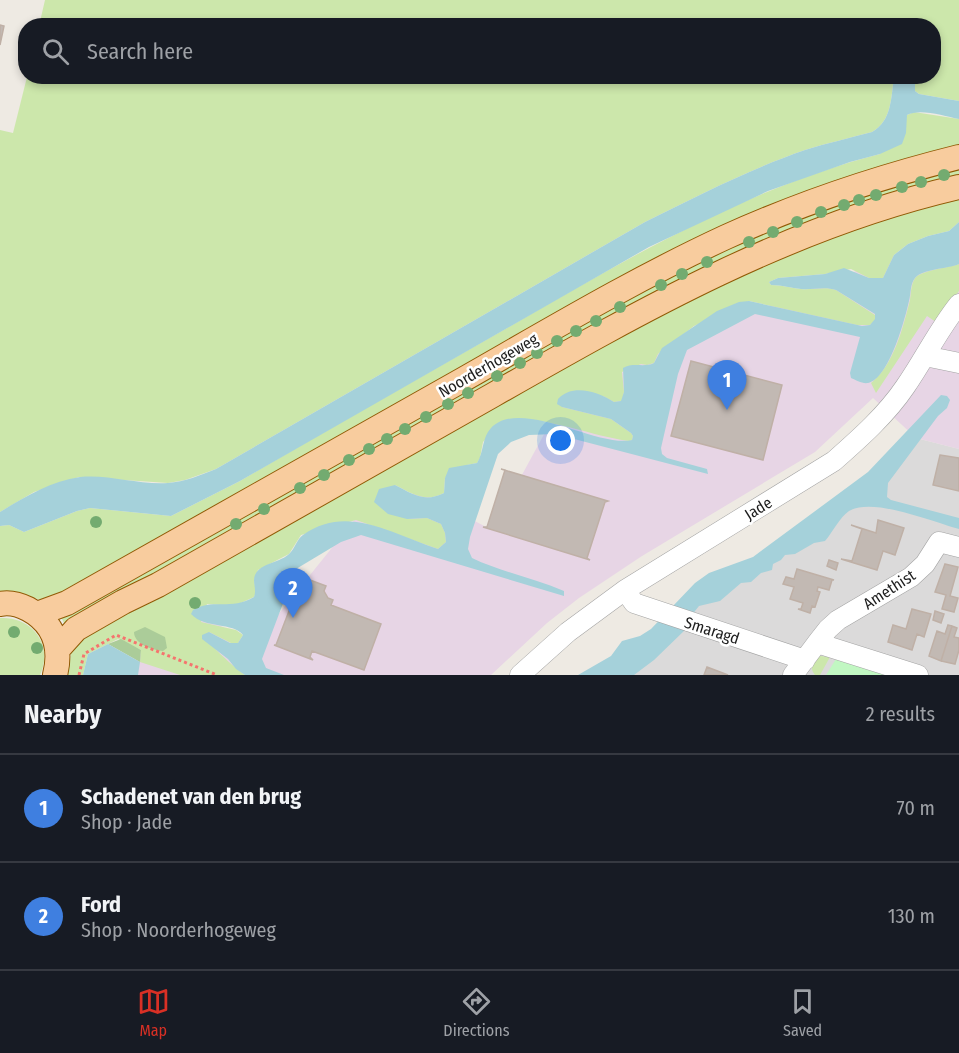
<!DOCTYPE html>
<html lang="en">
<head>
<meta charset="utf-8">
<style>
	:root { --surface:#171b24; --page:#242831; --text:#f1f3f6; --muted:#9ea1a6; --line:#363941; --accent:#d93025 }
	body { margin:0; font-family:"Fira Sans Condensed",sans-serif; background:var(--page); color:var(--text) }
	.you { position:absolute; left:561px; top:441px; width:21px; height:21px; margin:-15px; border:4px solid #fff; border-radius:50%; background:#1a73e8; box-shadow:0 0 0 9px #1a73e833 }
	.badge { display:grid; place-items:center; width:39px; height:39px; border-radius:50%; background:var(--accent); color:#fff; font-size:20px; font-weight:700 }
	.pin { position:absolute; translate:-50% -50px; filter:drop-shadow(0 2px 3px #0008) }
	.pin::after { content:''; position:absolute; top:32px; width:21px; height:18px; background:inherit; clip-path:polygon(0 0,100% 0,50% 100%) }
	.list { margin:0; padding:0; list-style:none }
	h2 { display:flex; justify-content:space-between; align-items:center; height:78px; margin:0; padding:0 24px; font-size:26px }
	h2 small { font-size:20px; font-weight:400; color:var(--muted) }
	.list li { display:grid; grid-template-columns:39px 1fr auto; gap:18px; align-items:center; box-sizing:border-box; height:108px; padding:0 24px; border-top:2px solid var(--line) }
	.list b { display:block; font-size:22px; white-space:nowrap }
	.list p { margin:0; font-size:20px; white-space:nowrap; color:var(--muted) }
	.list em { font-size:20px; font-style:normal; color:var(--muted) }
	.icon { flex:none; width:33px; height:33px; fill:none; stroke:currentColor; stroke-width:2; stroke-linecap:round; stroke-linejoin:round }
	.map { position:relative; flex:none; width:959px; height:675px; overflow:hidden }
	.search { position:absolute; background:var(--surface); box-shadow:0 3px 9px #0003; left:18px; right:18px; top:18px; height:66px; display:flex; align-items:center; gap:15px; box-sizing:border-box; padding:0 21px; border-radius:24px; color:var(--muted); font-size:22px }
	.sheet { height:294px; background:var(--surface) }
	nav { display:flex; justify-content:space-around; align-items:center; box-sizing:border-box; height:84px; border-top:2px solid var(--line); background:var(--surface); font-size:16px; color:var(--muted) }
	nav a { display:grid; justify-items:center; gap:3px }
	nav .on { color:var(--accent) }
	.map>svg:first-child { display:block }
	.residential { fill:#dbdada }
	.industrial { fill:#e7d5e5 }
	.grass { fill:#cce7ab }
	.forest { fill:#abcc99 }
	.park { fill:#c1f7c2 }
	.water { fill:#a5d1da }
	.building { fill:#c2b9b3; stroke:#bfb0a6; stroke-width:1.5 }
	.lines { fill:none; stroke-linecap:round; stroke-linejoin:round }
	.minor-casing { stroke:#a4a4a4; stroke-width:21 }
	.major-casing { stroke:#915a05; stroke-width:26 }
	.path { stroke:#f5746e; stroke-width:3; stroke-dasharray:3 3; stroke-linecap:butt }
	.minor { stroke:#fff; stroke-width:20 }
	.major { stroke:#f8cc9e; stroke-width:24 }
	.tree { fill:#73ab70 }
	.labels { text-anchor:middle; stroke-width:5; stroke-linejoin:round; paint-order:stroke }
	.street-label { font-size:16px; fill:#1d1d1d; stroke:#fff }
</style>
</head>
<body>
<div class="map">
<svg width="959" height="675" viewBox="0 0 959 675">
	<rect width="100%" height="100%" fill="#eeeae3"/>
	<path class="residential" d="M916,438L959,449V675H612L737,575Z"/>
	<path class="industrial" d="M959,230V449L916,438L873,398L815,452L642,556L579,598L547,623L491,675H119L193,607L252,647L364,508L419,492L492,530L560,405L690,337Z"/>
	<path class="grass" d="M45,0H959V101L919,94L915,91V77L934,76V26H39Z
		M27,77H894C891,97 892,121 872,132C850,138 827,143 805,150C750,169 697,196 645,222L216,469L185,480L168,483L79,477L34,492L0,512V130L13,133Z
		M914,112L959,119V148L863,174L58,599L44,601L19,593L0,591V526L9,525L24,532L77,511L90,508L171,516L240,481C328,429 418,379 507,328C626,259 747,188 880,154L907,115Z
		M959,166V178L886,198L66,627L61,617L633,294L807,212Z
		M959,196V222L949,231L928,236L908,244L894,255L883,278H869L851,269L825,274L778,278L769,282L771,285C782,285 791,288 801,289C813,290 825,286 836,290L875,315L876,319L870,325H857L749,301L694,326L658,354L654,363L647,365L641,364L622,372L624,392L622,401L614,402L603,396L562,407L611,419L631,433L633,436L632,440L629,441C587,435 548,416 505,420L483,442L480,458L477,463L467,465L445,478L444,493C425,503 413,494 395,485L407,519L427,518L441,524L445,533L446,542L438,549L356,520L301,535L289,554L258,570L254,580L256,592L254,597L234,606L207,604L201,622L236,630L243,635L238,643H231L209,632C210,636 211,642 213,646C216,651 239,671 245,675H180L140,662L141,650L118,639L88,654L83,675H68L71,653L79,637L645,321L822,238Z
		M959,264V291L936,322L927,316L876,393L871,383C894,365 903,327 910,300C911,293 911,284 915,278C922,270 948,268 959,264Z
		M0,618C32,616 54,645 40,675H0Z
		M820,656L830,657L820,675H815C809,668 812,660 820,656Z"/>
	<path class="forest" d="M145,627L165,637L167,648L163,651C152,650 134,644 134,632Z
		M121,639L141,650L140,662L108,644Z"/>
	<path class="park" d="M836,659L890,675H826Z"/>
	<path class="water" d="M894,77H915V91L919,94L959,101V119C944,116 920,108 907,115L906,133L902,144L880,154L850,162L768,191L649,247L240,481L171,516L90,508L77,511L24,532L9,525L0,526V512C25,497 51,481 80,477C109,474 138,485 168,483C184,482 201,475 216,469L645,222C697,196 750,169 805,150C827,143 850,138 872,132C892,121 891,97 894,77Z
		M959,222V264C947,269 922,269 915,278C910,284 911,294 909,301C905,319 889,379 868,383C862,384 856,380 851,378L850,373L860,337L755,314L687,350L678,374L661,448L662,454L667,458L707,469L708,474L555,434L529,435L511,442L498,454L470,537L468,549L472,558C501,572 534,578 564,591V596L361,535L341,542L296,569L262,659L266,668L284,675H245L236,669L228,659L202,639V635L209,632L230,643H238L243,635C233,622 205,629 191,614L193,610C213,598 231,611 254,597C257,589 252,582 255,575C261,562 281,563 290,553C295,548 297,539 303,535C347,503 394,535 438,549L446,542L445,533L441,524L427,518L407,519L388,514L374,502L379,489L395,485C413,494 424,503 444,493L445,478L449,468L477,463C484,452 482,437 491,428C520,397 598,448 632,440L633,436L631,433L611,419L562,407L557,404L558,399C573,383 598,392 614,402L621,401L624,392L623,368C633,362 644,368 654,363L662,348L717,311L739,302L749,301L862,326L870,325L875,319V314L836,290C825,286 813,290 801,289C791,288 782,285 771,285L769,282L778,278L825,274L844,268L869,278H883L894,255L908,244L928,236L949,231Z
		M941,395L947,396L950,400L947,408L938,416L888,483L887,497L891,500L959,518V529C933,522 873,497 849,511C840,517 832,533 825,541L814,543L795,554L785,555L781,560L773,564L772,570L761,573L751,582L741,583L720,601L699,606L695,611L685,630L654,660L634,675H578L611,656L622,641L640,636L651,629L695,583L709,573L753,557L868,472Z
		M108,644L140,662L138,675H83L88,654Z"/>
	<path class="building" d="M0,25L4,26L0,45Z
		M37,76H63L50,81Z
		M691,361L782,385L763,460L671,436Z
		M940,455L959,458V491L933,485Z
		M501,469L608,501L605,502L587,558L590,560L483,527H487L505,470Z
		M878,520L904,528L895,555L883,551L877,570L841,559L852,561L862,529L851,525L876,533Z
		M829,560L838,563L836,570L827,566Z
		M945,564L958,567L950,596L958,598L954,612L942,609L946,595L935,592Z
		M797,569L834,580H832L829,590L818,587L817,591L820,592L815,607L812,606L810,613L798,609H801L803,603L790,599L794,587L783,584L786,577L794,579Z
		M302,577L326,586L324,591L328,598L333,600L331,605L381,624L364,670L312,651L310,657L313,660L274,645H276Z
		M912,609L931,614L924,637L917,634L912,650L888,642L893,625L906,629Z
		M935,611L944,614L941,623L933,620Z
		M948,625L952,626L941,661L929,656L937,631L945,634Z
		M952,626L957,628L954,637L959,638V650L955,664L941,661Z
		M707,667L728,675H704Z"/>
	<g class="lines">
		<defs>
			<path id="minor" d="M925,356L959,363
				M625,590L634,603L805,660
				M817,643L828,629L838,620L911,577L925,564L939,542L959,547
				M520,675L568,632L625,590L834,461C860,438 886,415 905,387C924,360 938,330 959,304
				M793,675L817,643L918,675"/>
			<path id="major" d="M0,604C9,602 20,605 28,609C54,623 62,647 55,675
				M37,614L67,603C197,530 327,456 457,383C545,333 633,280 726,237C801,203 879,177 959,157
				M58,649L76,629L123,602L158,585C269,522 381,459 493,395C642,310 790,226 959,187"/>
		</defs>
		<use href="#minor" class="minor-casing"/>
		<use href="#major" class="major-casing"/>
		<path class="path" d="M79,675L84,654L116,635L217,675"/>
		<use href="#minor" class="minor"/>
		<use href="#major" class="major"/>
	</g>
	<g class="tree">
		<circle cx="944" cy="175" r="6"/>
		<circle cx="921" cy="182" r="6"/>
		<circle cx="902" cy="187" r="6"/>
		<circle cx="876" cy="195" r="6"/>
		<circle cx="859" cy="200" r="6"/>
		<circle cx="844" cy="205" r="6"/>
		<circle cx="821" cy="212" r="6"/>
		<circle cx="797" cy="222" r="6"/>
		<circle cx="773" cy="232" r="6"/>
		<circle cx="749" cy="242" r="6"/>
		<circle cx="707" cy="262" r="6"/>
		<circle cx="682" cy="274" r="6"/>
		<circle cx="661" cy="285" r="6"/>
		<circle cx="620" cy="307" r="6"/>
		<circle cx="596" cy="321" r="6"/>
		<circle cx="576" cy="331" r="6"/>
		<circle cx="557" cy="341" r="6"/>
		<circle cx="537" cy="353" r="6"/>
		<circle cx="520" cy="363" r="6"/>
		<circle cx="497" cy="376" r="6"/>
		<circle cx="468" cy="393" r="6"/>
		<circle cx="448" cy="404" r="6"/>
		<circle cx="426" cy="417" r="6"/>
		<circle cx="405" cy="429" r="6"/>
		<circle cx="387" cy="439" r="6"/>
		<circle cx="369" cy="449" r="6"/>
		<circle cx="349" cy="460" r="6"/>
		<circle cx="324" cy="475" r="6"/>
		<circle cx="300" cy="488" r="6"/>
		<circle cx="264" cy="509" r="6"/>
		<circle cx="96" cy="522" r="6"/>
		<circle cx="236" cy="524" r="6"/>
		<circle cx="195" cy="603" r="6"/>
		<circle cx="14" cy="632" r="6"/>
		<circle cx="37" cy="648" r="6"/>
	</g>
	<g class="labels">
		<g class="street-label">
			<text transform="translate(488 365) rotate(-30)" y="6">Noorderhogeweg</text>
			<text transform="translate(758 508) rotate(-32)" y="6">Jade</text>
			<text transform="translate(889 589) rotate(-33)" y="6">Amethist</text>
			<text transform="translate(712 630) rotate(18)" y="6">Smaragd</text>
		</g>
	</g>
</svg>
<div class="you"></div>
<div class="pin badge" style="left:727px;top:410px;background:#3f7fe0">1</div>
<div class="pin badge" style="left:293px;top:618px;background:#3f7fe0">2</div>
<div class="search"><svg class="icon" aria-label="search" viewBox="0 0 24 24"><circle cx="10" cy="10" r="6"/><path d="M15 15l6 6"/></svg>Search here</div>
</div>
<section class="sheet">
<h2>Nearby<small>2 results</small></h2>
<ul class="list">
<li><span class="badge" style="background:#3f7fe0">1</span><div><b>Schadenet van den brug</b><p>Shop · Jade</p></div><em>70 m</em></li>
<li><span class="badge" style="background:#3f7fe0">2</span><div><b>Ford</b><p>Shop · Noorderhogeweg</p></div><em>130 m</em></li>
</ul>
</section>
<nav>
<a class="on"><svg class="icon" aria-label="map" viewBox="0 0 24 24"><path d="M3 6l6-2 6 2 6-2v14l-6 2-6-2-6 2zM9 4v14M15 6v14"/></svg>Map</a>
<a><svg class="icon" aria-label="directions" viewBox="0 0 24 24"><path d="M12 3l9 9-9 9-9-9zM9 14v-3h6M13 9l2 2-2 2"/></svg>Directions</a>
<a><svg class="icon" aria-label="saved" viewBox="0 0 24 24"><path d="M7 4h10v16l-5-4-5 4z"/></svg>Saved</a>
</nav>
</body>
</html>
